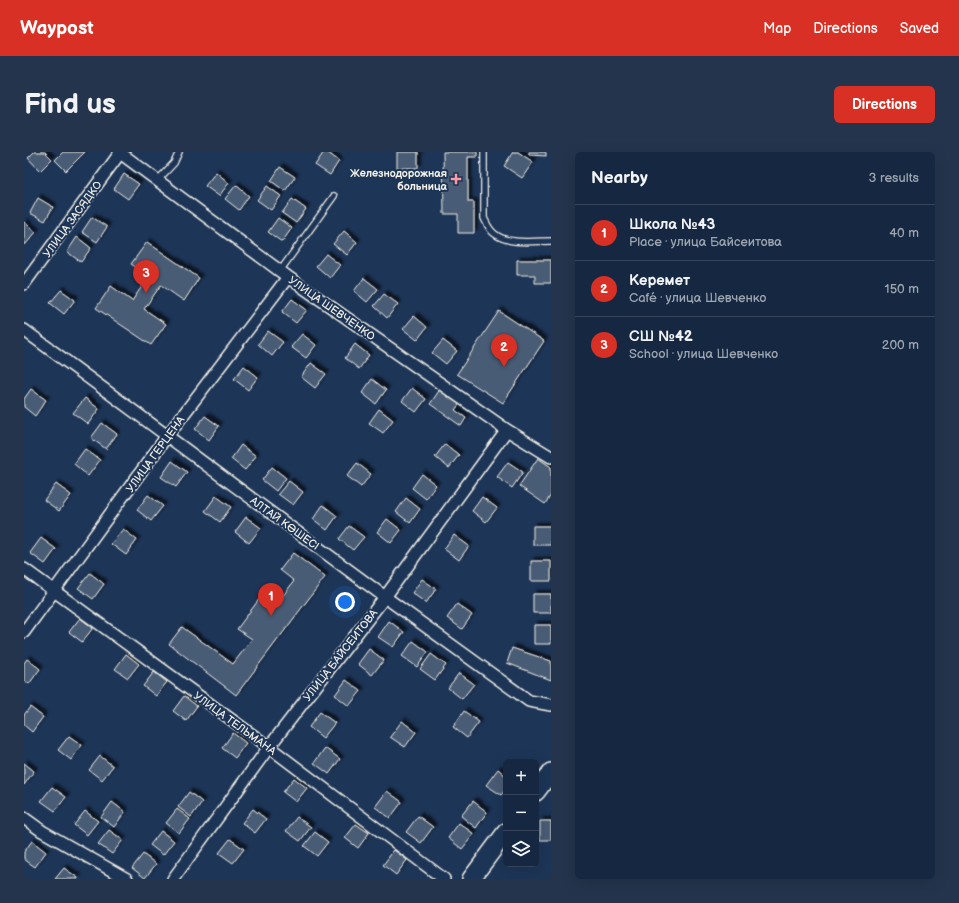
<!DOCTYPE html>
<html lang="en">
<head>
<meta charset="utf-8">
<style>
	:root { --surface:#162841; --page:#23344c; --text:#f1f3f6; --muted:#9ea6b1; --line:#35445a; --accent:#d93025 }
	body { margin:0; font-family:"Balsamiq Sans",sans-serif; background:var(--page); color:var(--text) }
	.controls { position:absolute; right:12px; bottom:12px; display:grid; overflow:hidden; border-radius:6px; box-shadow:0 4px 16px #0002 }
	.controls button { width:36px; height:36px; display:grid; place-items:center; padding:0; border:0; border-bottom:1px solid var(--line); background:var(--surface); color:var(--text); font:20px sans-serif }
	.you { position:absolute; left:321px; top:450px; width:14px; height:14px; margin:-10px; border:3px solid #fff; border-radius:50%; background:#1a73e8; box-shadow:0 0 0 6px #1a73e833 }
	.badge { display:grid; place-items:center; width:26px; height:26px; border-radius:50%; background:var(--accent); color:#fff; font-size:13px; font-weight:700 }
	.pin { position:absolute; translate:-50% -33px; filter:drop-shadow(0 1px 2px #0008) }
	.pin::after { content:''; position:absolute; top:21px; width:14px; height:12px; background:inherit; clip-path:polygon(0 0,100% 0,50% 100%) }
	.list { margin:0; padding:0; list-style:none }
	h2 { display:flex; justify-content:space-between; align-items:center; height:52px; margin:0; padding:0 16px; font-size:17px }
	h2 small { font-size:13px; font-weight:400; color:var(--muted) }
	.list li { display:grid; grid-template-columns:26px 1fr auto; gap:12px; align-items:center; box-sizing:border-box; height:56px; padding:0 16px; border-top:1px solid var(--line) }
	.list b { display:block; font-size:15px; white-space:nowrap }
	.list p { margin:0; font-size:13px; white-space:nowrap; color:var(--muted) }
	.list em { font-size:13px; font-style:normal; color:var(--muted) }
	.icon { flex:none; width:22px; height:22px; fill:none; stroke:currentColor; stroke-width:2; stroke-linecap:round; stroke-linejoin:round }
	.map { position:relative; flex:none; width:527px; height:727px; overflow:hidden; border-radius:6px }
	header { display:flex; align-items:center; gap:24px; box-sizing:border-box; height:56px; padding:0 20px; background:var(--accent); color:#fff }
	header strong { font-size:19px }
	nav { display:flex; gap:22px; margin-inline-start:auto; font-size:14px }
	.intro { display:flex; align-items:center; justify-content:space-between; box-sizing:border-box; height:96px; padding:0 24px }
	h1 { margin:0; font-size:28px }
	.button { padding:10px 18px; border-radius:6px; background:var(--accent); color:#fff; font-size:14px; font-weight:700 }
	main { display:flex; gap:24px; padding:0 24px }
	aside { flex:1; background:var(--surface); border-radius:6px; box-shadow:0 4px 16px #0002 }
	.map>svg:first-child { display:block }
	.building { fill:#485b74; stroke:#f4f1e8; filter:url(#shadow) }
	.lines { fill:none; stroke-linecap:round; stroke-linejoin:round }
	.service-casing { stroke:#f4f1e8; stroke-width:8 }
	.minor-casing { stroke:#f4f1e8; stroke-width:14 }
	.primary-casing { stroke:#f4f1e8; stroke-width:20 }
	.service { stroke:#1d3557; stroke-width:5.5 }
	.minor { stroke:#1d3557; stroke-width:11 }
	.primary { stroke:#1d3557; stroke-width:17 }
	.poi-dot { fill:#ff9aa2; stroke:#1d3557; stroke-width:1.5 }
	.labels { text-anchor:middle; stroke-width:4; stroke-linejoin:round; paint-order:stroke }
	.poi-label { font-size:11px; font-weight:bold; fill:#f4f1e8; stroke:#1d3557; text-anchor:end }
	.street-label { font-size:11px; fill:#f4f1e8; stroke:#1d3557 }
</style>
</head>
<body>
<header>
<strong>Waypost</strong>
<nav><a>Map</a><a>Directions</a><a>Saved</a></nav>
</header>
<div class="intro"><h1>Find us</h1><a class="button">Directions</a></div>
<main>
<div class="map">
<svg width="527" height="727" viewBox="0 0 527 727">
	<defs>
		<filter id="shadow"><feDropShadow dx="3.5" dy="-3.5" stdDeviation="1" flood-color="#0009"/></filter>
	</defs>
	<rect width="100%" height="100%" fill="#1d3557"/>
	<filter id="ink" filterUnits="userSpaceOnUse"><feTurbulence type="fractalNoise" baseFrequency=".025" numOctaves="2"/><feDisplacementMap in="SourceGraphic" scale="8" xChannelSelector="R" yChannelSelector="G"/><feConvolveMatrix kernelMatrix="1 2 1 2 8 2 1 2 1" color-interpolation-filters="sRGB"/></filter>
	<g filter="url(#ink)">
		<path class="building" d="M10,0H21L28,7L16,19L4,6Z
			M39,0H61L42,19L31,8Z
			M300,0H303L315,9L306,23L291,13Z
			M373,0H394V16H373Z
			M419,0H453V5H444V50H450V81H434V62H420Z
			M489,0H494L509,10L498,26L480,14Z
			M505,0H522V4L505,3Z
			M256,15L271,25L261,39L247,29Z
			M192,20L205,31L195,44L181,34Z
			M100,22L115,32L104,47L90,37Z
			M212,33L225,44L215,58L201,47Z
			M243,34L257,44L247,58L233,48Z
			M14,46L29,55L21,69L6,61Z
			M268,47L282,57L272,71L258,61Z
			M68,65L83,75L73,90L58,80Z
			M254,66L268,76L258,90L244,80Z
			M0,70L12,80L1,93L0,92Z
			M320,79L333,90L323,103L309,92Z
			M53,85L67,96L57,110L43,100Z
			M123,90L175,126L160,149L137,133L120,157L142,172L127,193L72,156L87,134L108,149L125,124L107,112Z
			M302,102L316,113L306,126L292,114Z
			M493,108H527V131H511V123H493Z
			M340,126L354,137L343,150L330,139Z
			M37,138L51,148L40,162L26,151Z
			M360,142L374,152L363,166L350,154Z
			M268,147L283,158L272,171L258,160Z
			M475,159L520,189L479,251L433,222Z
			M390,164L403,175L393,188L379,177Z
			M244,179L259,190L248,204L234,192Z
			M278,182L292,193L282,206L267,195Z
			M419,188L433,199L422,212L408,201Z
			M331,192L345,203L335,217L321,206Z
			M287,211L302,222L291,236L277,225Z
			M220,214L234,225L224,238L210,227Z
			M348,227L362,238L352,252L338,241Z
			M388,236L402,247L392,260L378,249Z
			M417,236L437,250L431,258L442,266L437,274L406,252Z
			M7,237L22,248L11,264L0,255V247Z
			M61,246L75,257L64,272L49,261Z
			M355,257L369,268L359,281L345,271Z
			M181,264L195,274L185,288L171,277Z
			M78,271L93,282L82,297L67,286Z
			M421,292L435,303L425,316L411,305Z
			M217,293L232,304L221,318L207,307Z
			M61,297L76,308L64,324L50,312Z
			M514,306L527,315V343L521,352L495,334Z
			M148,309L163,320L152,335L137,325Z
			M484,310L499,320L488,336L473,325Z
			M333,311L347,322L337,335L323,324Z
			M248,315L262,326L252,339L238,328Z
			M398,322L412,333L402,347L388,336Z
			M265,329L279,340L269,353L254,342Z
			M32,332L47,343L35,359L20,348Z
			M124,343L139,354L127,369L113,358Z
			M192,344L207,355L196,370L181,359Z
			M458,345L473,356L462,370L448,359Z
			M382,346L396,357L386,371L372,360Z
			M299,353L313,364L303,378L289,367Z
			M222,365L237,376L225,391L211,380Z
			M363,367L377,378L367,391L353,380Z
			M325,374L340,385L329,398L315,387Z
			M509,374H527V393H509Z
			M99,377L113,388L102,403L87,392Z
			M430,383L445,394L435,408L420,397Z
			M17,386L32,397L21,412L6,401Z
			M269,401L301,425L212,543L145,492L158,475L209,512L228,487L213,477L239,442L253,452L270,429L256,418Z
			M507,409H527V429H507Z
			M66,421L80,432L69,447L54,436Z
			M398,427L412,437L402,451L388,441Z
			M509,442H527V461H509Z
			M433,452L448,463L438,477L423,466Z
			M56,466L69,476L58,490L45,480Z
			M365,469L380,480L369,495L354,485Z
			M510,473H527V492H510Z
			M389,489L404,500L393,515L378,504Z
			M488,496L527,509V528L483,511Z
			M345,497L360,508L348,523L334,512Z
			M102,502L115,512L104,526L91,517Z
			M407,502L422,513L411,528L396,517Z
			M3,507L16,517L5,532L0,528V511Z
			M130,520L143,530L132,544L119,534Z
			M435,521L450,532L438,547L424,536Z
			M322,528L337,539L325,554L311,543Z
			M160,544L173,554L162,569L149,559Z
			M6,555L19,565L8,580L0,573V563Z
			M440,559L455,570L443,586L429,575Z
			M296,560L311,571L299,586L285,575Z
			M378,569L392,580L381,595L366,585Z
			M209,581L222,591L211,606L198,596Z
			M45,584L58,593L47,608L34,598Z
			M301,596L316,607L305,622L290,611Z
			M76,604L89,614L78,628L65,618Z
			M0,611L10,619L0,633Z
			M474,617L482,624V637L477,643L462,633Z
			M270,626L283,636L272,650L259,640Z
			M28,635L42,645L31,659L17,649Z
			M363,639L378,650L366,666L351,655Z
			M165,640L178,650L167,665L154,655Z
			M449,649L463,660L452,676L437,664Z
			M88,650L101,660L90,675L77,665Z
			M153,657L166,667L155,681L142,671Z
			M229,657L242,667L231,681L218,671Z
			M61,659L74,669L63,683L50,673Z
			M394,664L409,675L397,691L382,680Z
			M273,665L287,675L276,689L262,679Z
			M516,669H527V688H516Z
			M435,671L450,682L438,697L424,686Z
			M332,672L345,681L334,696L321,686Z
			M85,678L99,688L88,702L74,692Z
			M137,679L150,689L139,703L126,693Z
			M291,680L304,690L293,704L280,694Z
			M206,687L220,697L209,711L195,701Z
			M8,689L22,700L11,715L0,707V700Z
			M370,698L383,708L372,723L359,713Z
			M119,702L132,712L121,726L108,716Z
			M40,716L54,726V727H31Z"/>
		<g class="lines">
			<defs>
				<path id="service" d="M460,0V66C463,72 465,78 471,82C484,93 511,89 527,89
					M133,29L150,11L155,0
					M256,119L310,44"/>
				<path id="minor" d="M95,0L264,125L483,278L527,305
					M0,132L96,1
					M0,178L361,445L505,549L527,553
					M0,417L245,595L420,727
					M0,480L143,284L264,125
					M0,666L18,679L103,727
					M149,727L245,595L361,445L483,278"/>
				<path id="primary" d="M512,640L527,620
					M447,727L482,680"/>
			</defs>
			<use href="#service" class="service-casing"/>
			<use href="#minor" class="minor-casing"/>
			<use href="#primary" class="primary-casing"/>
			<use href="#service" class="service"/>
			<use href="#minor" class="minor"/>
			<use href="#primary" class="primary"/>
		</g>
	</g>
	<path class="poi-dot" d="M430 21h4v4h4v4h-4v4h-4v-4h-4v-4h4z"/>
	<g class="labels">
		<g class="poi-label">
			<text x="423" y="25">Железнодорожная<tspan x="423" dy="13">больница</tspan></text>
		</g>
		<g class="street-label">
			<text transform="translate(48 67) rotate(-54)" y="4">УЛИЦА ЗАСЯДКО</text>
			<text transform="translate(308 156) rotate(35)" y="4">УЛИЦА ШЕВЧЕНКО</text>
			<text transform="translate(131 302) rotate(-54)" y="4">УЛИЦА ГЕРЦЕНА</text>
			<text transform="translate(261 371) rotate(36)" y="4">АЛТАЙ КӨШЕСІ</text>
			<text transform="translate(316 503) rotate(-52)" y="4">УЛИЦА БАЙСЕИТОВА</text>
			<text transform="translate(211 571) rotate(36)" y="4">УЛИЦА ТЕЛЬМАНА</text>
		</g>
	</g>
</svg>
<div class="controls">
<button>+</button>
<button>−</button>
<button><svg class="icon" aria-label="layers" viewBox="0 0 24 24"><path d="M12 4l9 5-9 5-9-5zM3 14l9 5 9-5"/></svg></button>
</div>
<div class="you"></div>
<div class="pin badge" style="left:247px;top:464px">1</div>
<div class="pin badge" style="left:480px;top:215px">2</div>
<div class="pin badge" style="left:122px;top:141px">3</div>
</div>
<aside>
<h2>Nearby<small>3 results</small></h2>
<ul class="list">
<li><span class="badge">1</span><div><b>Школа №43</b><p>Place · улица Байсеитова</p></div><em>40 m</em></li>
<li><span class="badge">2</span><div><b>Керемет</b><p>Café · улица Шевченко</p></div><em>150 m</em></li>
<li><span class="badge">3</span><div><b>СШ №42</b><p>School · улица Шевченко</p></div><em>200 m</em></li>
</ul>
</aside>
</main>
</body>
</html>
